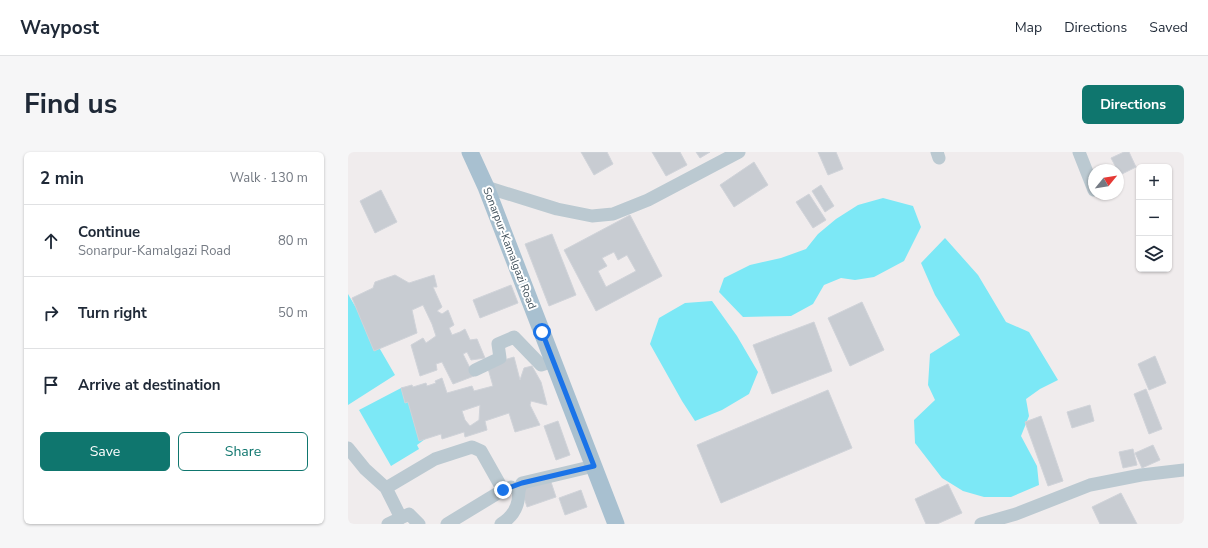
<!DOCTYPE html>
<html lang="en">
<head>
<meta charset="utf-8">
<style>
	:root { --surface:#fff; --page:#f6f6f7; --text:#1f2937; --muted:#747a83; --line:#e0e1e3; --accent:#0f766e }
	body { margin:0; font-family:"Nunito Sans",sans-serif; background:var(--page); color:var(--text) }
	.controls { position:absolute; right:12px; top:12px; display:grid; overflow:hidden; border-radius:6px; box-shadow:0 1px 3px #0004 }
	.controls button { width:36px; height:36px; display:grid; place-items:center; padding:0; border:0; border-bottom:1px solid var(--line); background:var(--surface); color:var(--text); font:20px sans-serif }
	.compass { position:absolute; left:740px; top:12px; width:36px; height:36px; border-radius:50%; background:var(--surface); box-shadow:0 1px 3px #0004; rotate:60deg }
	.stop { position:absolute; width:12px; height:12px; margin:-9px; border:3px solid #1a73e8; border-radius:50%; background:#fff }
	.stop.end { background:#1a73e8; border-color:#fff; box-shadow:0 1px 4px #0008 }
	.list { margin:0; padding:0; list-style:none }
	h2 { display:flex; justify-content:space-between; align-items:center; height:52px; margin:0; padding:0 16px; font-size:17px }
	h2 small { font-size:13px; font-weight:400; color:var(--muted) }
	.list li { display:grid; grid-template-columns:26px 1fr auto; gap:12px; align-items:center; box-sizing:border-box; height:72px; padding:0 16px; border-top:1px solid var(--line) }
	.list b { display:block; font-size:15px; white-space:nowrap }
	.list p { margin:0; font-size:13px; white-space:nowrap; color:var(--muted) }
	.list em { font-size:13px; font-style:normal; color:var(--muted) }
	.actions { display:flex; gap:8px; padding:12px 16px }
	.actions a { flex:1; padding:9px 0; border:1px solid var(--accent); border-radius:6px; text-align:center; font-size:14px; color:var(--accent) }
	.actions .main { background:var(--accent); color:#fff }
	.icon { flex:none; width:22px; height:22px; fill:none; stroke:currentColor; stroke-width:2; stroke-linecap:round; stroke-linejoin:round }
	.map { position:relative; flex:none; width:836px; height:372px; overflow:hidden; border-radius:6px }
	header { display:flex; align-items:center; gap:24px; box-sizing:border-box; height:56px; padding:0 20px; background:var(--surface); border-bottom:1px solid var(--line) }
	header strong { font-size:19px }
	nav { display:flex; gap:22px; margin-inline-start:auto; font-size:14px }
	.intro { display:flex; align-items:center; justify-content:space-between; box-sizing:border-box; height:96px; padding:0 24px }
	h1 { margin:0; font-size:28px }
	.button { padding:10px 18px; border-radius:6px; background:var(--accent); color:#fff; font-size:14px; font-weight:700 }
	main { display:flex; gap:24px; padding:0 24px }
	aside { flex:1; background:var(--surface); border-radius:6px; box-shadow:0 1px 3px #0004 }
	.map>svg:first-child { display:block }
	.water { fill:#7ce8f6 }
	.building { fill:#c8ccd2; stroke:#d0d3d9; fill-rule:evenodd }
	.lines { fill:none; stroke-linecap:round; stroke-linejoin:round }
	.minor { stroke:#bbc9d1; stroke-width:13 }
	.major { stroke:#a8c0d0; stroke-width:17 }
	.route { stroke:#1a73e8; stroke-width:5 }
	.labels { text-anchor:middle; stroke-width:4; stroke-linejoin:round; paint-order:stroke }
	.street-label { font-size:11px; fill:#43525c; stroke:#fff }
</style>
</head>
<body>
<header>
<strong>Waypost</strong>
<nav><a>Map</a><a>Directions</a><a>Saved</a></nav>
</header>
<div class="intro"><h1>Find us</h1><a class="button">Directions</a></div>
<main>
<aside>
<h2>2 min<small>Walk · 130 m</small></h2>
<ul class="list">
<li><svg class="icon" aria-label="ahead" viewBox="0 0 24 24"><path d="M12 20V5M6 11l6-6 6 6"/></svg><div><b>Continue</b><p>Sonarpur-Kamalgazi Road</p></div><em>80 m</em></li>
<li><svg class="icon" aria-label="right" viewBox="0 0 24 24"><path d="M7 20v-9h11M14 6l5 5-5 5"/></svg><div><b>Turn right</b></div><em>50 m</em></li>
<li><svg class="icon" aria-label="arrive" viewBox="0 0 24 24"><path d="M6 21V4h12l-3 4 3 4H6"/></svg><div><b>Arrive at destination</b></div></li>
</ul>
<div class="actions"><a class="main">Save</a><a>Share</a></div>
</aside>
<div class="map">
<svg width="836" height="372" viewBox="0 0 836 372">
	<rect width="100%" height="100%" fill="#f0eced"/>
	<path class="water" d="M535,46L565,54L573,75L556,109L526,125L507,128L493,126L476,133L465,152L443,164L395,165L371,140L376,126L402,113L433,106L458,97L470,82L488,67L510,53Z
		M597,86L630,123L658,170L681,180L710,228L692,237L678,247L681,264L673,284L689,314L691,333L663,345H636L615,339L594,326L567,291L566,268L587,248L580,233L582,202L612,183L587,143L573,111Z
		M0,142L47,223L0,253Z
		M364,149L389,184L410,220L401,242L374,258L347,269L334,249L302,192L311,166L337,151Z
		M55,235L84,282L69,293L71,297L43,314L11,258Z"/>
	<path class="building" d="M233,0H259L265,12L246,23Z
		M304,0H332L339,13L318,24Z
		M348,0H362L352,6Z
		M470,0H488L495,17L480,23Z
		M776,0H781L788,15L772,23L763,6Z
		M406,10L420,33L386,55L372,33Z
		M473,33L486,54L477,60L464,39Z
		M33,38L49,70L27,81L12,49Z
		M461,42L478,68L465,76L448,50Z
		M282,63L314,124L248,159L216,98ZM266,100L270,108L279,103L288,119L258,135L250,119L259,114L254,106Z
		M204,82L228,143L201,154L177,92Z
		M47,123L61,131L86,123L89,135H85L94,155L89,159L94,162L100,158L106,173L101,176L104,183L112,180L117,177L122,188L129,187L137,206L123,208L119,200L115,202L126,224L105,232L94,210L88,212L89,218L72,224L63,193L75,186L78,191L88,184L84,172L75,153L64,158L69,181L26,199L4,146L25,136L27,130Z
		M163,133L170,151L132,166L125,148Z
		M514,150L536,198L502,214L480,166Z
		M466,170L484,219L424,242L405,193Z
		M807,204L818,231L801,238L790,212Z
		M166,205L172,228L176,216L184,214L193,230L199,253L183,249L182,253L192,273L167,280L161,261L137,269L139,278L117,285L116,280L94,287L93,282L71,289L60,250L57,251L53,236L64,233L65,235L78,231L79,234L88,231L87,229L94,226L99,241L124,234L126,239L145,234L139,213ZM132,253L131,268L122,274L117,268L114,259Z
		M798,237L814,277L801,282L786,242Z
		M480,238L504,296L373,351L349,293Z
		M742,253L746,269L724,276L719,260Z
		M693,264L715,329L700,334L677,270Z
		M210,269L222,303L208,308L196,274Z
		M805,293L812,308L794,316L787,301Z
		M785,297L789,313L775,316L771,300Z
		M202,327L208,345L179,355L173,336Z
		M600,332L614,361L589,372H578L567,347Z
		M233,338L239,355L217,363L211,346Z
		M773,341L789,372H752L744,355Z"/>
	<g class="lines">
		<path class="minor" d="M589,0L591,6
			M731,0L746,38
			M138,35L209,57L244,64L265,62L300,48L391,0
			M127,218L152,206L150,192L166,185L193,213L205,209
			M0,296L17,317L38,336L87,307L124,295L133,299L155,338
			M38,336L53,366
			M40,372L61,362L71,372
			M99,372L155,338L163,335
			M153,372C161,367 168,359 170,349C171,342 170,337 174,331L246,314
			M633,372L668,362L742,333L793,323L836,318"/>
		<path class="major" d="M122,0L138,35L268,372"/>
	</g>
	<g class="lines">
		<path class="route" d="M155,338L174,331L246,314L194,180"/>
	</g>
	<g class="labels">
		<g class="street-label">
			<text transform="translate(162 96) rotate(69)" y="4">Sonarpur-Kamalgazi Road</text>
		</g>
	</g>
</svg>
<div class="controls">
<button>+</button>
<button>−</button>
<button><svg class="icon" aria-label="layers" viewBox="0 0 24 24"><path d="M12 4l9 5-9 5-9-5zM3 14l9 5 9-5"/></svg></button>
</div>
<svg class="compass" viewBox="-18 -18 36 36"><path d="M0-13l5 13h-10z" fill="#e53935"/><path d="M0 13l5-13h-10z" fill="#747a83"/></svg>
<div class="stop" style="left:194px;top:180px"></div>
<div class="stop end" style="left:155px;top:338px"></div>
</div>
</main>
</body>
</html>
